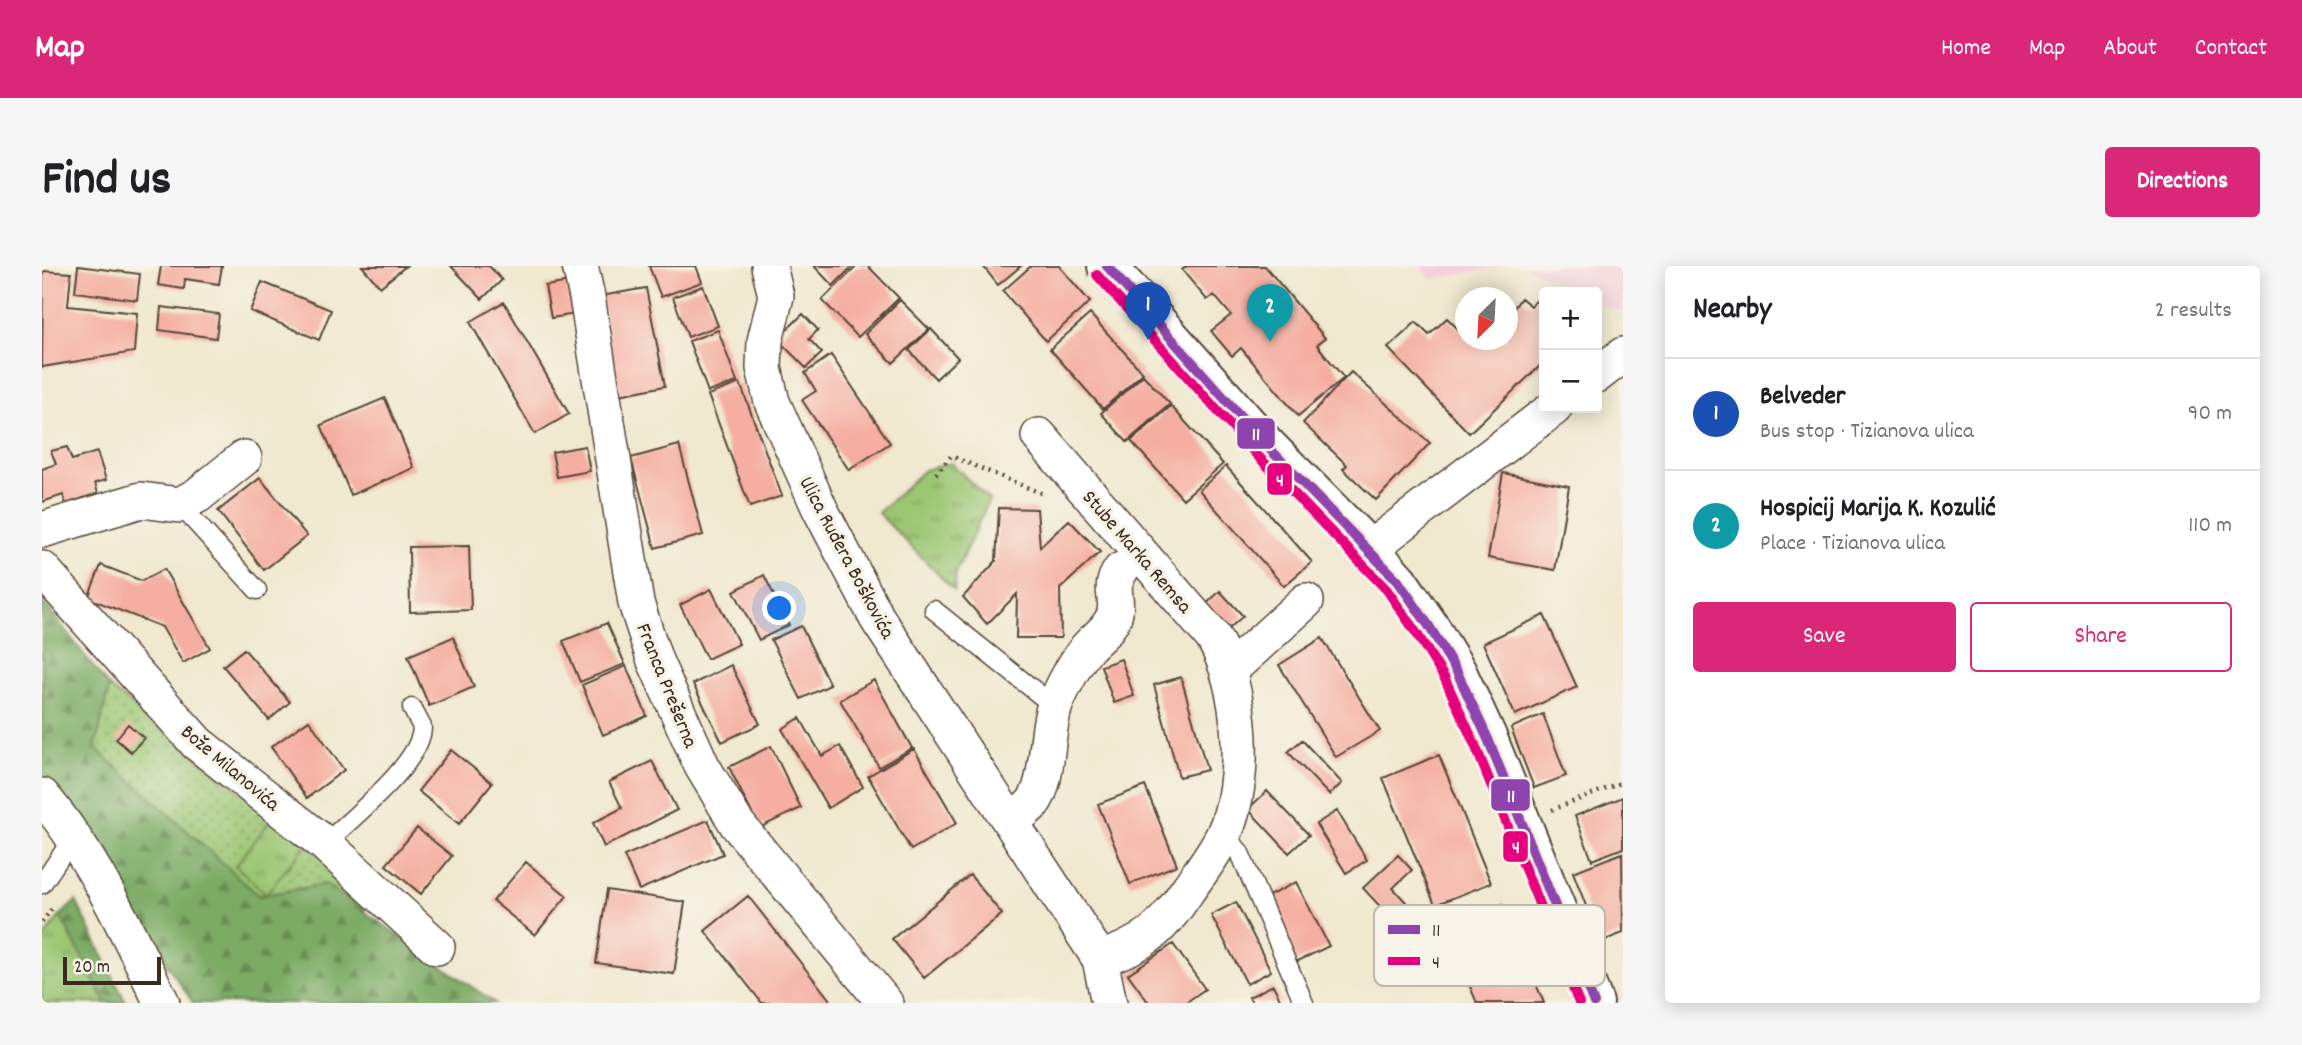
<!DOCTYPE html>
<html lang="en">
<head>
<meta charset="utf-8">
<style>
	:root { --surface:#fff; --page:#f6f6f6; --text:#202124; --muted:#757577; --line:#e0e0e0; --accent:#db2777 }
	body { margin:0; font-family:Dekko,sans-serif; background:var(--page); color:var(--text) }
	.controls { position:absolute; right:21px; top:21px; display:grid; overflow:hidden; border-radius:7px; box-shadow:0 4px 18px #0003 }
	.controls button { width:63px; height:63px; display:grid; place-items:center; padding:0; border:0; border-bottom:2px solid var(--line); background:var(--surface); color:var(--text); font:35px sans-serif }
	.compass { position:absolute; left:1413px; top:21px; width:63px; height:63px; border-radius:50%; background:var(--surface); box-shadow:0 4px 18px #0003; rotate:204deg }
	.scale { position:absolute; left:21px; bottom:18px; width:98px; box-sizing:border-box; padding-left:7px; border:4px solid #3b2a1e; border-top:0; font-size:19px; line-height:24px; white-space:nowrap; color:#3b2a1e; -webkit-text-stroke:5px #f7f3e8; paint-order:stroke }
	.you { position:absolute; left:738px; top:343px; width:24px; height:24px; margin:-18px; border:5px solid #fff; border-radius:50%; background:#1a73e8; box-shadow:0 0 0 10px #1a73e833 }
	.badge { display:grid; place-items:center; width:46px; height:46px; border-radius:50%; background:var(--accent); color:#fff; font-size:23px; font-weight:700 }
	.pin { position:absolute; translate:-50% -58px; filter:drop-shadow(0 2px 4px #0008) }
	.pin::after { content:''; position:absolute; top:37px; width:24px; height:21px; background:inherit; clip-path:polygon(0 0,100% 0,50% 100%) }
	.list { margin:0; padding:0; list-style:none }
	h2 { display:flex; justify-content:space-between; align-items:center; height:91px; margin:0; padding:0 28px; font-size:30px }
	h2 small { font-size:23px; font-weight:400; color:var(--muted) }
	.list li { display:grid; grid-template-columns:46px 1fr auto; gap:21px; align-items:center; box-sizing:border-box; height:112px; padding:0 28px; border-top:2px solid var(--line) }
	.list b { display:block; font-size:26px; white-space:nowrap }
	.list p { margin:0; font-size:23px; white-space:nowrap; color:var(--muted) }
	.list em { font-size:23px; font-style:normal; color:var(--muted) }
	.actions { display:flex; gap:14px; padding:21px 28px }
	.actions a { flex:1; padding:16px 0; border:2px solid var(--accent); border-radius:7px; text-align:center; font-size:24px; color:var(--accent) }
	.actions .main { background:var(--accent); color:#fff }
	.map { position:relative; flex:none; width:1581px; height:737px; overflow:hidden; border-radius:7px }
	header { display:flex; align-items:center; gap:42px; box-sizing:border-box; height:98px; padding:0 35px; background:var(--accent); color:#fff }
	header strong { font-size:33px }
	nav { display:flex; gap:38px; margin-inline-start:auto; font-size:24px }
	.intro { display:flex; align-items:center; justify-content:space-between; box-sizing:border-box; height:168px; padding:0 42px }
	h1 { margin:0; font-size:49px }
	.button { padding:18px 32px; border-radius:7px; background:var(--accent); color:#fff; font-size:24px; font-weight:700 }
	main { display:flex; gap:42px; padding:0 42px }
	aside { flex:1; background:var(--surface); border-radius:7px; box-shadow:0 4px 18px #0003 }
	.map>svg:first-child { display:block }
	.built { fill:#f4cfdc }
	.grass { fill:url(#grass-dots); stroke:#6b7848; stroke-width:2 }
	.forest { fill:url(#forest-firs); stroke:#5c6a42; stroke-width:2 }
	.park { fill:url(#park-tufts); stroke:#6b7848; stroke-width:2 }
	.building { fill:#f5aea1 }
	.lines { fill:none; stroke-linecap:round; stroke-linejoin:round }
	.lane-casing { stroke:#564639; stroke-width:21 }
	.street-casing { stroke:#564639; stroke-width:38 }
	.secondary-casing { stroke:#564639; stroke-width:42 }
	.path { stroke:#564639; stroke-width:4.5; stroke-dasharray:2 5; stroke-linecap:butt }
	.lane { stroke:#fff; stroke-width:18 }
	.street { stroke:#fff; stroke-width:35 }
	.secondary { stroke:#fff; stroke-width:38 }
	.bus-1-casing { stroke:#f7f3e8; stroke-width:16 }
	.bus-2-casing { stroke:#f7f3e8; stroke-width:16 }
	.bus-1 { stroke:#8e44ad; stroke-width:10 }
	.bus-2 { stroke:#e5007d; stroke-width:10 }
	.labels { text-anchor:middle; stroke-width:7; stroke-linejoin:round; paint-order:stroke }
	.street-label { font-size:21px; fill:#3b2a1e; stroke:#f7f3e8 }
	.key { fill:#f7f3e8; stroke:#bfb7ab; stroke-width:2 }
	.key-label { font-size:19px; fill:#3b2a1e }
	.line-badge { stroke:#f7f3e8; stroke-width:2.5 }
	.badge-label { font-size:19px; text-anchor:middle; font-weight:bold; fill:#fff }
</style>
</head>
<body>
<header>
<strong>Map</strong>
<nav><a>Home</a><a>Map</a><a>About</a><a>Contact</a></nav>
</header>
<div class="intro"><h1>Find us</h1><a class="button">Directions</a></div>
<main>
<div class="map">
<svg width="1581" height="737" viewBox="0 0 1581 737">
	<defs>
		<pattern id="grass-dots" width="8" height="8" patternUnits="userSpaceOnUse" patternTransform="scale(1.75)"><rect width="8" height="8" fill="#9bc673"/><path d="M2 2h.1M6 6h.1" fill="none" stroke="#80a15e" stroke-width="1.8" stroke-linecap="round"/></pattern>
		<pattern id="forest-firs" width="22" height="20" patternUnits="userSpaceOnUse" patternTransform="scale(1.75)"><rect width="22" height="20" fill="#7cab65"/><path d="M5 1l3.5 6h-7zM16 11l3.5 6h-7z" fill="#678b53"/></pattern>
		<pattern id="park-tufts" width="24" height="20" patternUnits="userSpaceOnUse" patternTransform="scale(1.75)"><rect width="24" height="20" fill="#9bc673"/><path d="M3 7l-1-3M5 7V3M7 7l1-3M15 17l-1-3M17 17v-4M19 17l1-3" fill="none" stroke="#80a15e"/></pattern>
	</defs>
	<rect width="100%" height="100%" fill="#f7f3e8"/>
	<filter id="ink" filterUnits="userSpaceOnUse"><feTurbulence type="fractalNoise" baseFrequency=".0143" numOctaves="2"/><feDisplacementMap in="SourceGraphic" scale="14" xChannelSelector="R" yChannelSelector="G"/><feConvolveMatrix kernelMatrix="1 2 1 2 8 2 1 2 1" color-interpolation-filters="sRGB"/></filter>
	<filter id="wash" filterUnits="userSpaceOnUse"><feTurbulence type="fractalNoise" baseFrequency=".00686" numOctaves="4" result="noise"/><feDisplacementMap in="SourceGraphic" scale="28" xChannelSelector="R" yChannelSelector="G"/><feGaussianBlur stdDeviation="1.57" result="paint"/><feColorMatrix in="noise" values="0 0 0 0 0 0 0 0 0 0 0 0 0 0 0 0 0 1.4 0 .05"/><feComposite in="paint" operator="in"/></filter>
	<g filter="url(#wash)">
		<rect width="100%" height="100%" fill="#f0e8cf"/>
		<path class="built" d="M1379,0H1463L1388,13Z
			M1482,0H1581V46L1555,36V26H1535Z"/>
		<path class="grass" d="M67,421L319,622L323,647L283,618L217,630L53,482Z"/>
		<path class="forest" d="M0,334L67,421L53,482L217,630L283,618L453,737H151L0,510Z
			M34,635L84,737H0V674L18,650Z"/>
		<path class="park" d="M909,197L947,234L914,306L912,324L836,247L882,204Z
			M232,549L265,577L224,628L194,600Z
			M18,650L64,737H0V674Z"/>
		<g id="blocks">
			<path class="building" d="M36,0L98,8L95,34L33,26Z
				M119,0H180L177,18L143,13L142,23L116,19Z
				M320,0H364L338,21Z
				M409,0H447L460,14L440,33Z
				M607,0H654L660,16L619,31Z
				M772,0H811L791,20Z
				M815,0H826L857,32L816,71L780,34Z
				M941,0H979L956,19Z
				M989,0H1017L1048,36L1004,75L961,25Z
				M1145,0H1223L1283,72L1275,79L1302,112L1256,150L1199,82L1190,90L1169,65L1189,49L1172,29L1165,34L1140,4Z
				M1,5L29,7L26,40L95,47L92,86L0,101Z
				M220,16L289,44L277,74L208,45Z
				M528,16L534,48L509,52L503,20Z
				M661,20L676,60L646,71L631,31Z
				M604,22L623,120L577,129L559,30Z
				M1502,27V96L1427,167L1346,82L1374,56L1387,69L1405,52L1417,64L1423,58V74H1465V43L1469,46L1479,32L1489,40Z
				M858,34L887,63L851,97L823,68Z
				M462,36L527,148L493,168L428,56Z
				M119,41L177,48L174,72L117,64Z
				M761,48L776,64L767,73L780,87L764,102L735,73Z
				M1048,48L1101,107L1061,143L1008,83Z
				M889,63L916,92L894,113L867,84Z
				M676,64L695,116L666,126L647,75Z
				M789,89L848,177L807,204L760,134L774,125L763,107Z
				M1309,106L1388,177L1334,234L1301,203L1305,199L1261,157Z
				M1101,109L1128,138L1085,176L1059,147Z
				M698,117L740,230L708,241L666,129Z
				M343,132L372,202L309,229L279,159Z
				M1129,140L1181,198L1141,233L1089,175Z
				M637,179L661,269L613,282L589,192Z
				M543,180L548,205L515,211L510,186Z
				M25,181L30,194L55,186L64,214L53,217L56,227L24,238L21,229L0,236V203L14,198L9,185Z
				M1184,200L1270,296L1242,320L1157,224Z
				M1461,207L1527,220L1513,304L1446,292Z
				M218,212L265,270L222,304L176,245Z
				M957,242L995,243L998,281L1027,254L1058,286L1018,323L1019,372H974L975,328L945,358L921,331L954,295Z
				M427,280L429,344L368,346L367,281Z
				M59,299L100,315L122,303L168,382L141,397L120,361L46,332Z
				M722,309L747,359L717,374L692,325Z
				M669,323L697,378L665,393L638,339Z
				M1178,325L1201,350L1181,368L1159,343Z
				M1502,349L1535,421L1473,449L1441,377Z
				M565,357L583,398L538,416L521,375Z
				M759,360L788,419L759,433L729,374Z
				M411,371L432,421L387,440L366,390Z
				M1280,372L1338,465L1294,491L1237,399Z
				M202,383L248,436L227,454L181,400Z
				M1079,393L1092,430L1072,437L1059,400Z
				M689,399L718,458L680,476L651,418Z
				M584,400L605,450L561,469L540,419Z
				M1139,411L1165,504L1137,511L1112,419Z
				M832,414L870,482L837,501L798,434Z
				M1501,448L1524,510L1492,522L1469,462Z
				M758,452L780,490L798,480L821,521L786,542L740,463Z
				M267,454L302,504L265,532L229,481Z
				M86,458L102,472L89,486L74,473Z
				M1260,474L1300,517L1287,529L1246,486Z
				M729,480L759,542L717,562L687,501Z
				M872,483L915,557L869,584L826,510Z
				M409,484L450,517L417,558L376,525Z
				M1397,489L1449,617L1393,639L1341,512Z
				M610,495L635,544L562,581L551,557L580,542L567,516Z
				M1103,520L1135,599L1088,618L1056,538Z
				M1225,525L1267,569L1247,587L1206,543Z
				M1581,531V582L1550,594L1533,550Z
				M1295,545L1325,594L1304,607L1274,558Z
				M666,554L681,588L597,624L582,590Z
				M375,562L410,590L379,628L344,599Z
				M1580,587L1581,667L1558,676L1531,606Z
				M1356,589L1370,604L1351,622L1374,647L1358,662L1321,622Z
				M484,596L525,630L493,669L451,635Z
				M928,609L960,648L882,712L850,673Z
				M1254,616L1287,680L1252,697L1219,634Z
				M565,624L643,636L632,708L554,697Z
				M706,630L788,734L784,737H720L663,665Z
				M1194,636L1229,705L1205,718L1169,649Z
				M1460,638L1502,737H1435L1403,662Z
				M1131,678L1163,723L1143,737H1107L1086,708Z
				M1231,719L1240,737H1210L1207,731Z"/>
		</g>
	</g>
	<g filter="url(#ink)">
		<use href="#blocks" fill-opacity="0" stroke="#564639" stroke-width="2"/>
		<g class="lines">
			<defs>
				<path id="lane" d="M138,239L215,324
					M892,344L1013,441
					M1183,567L1198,587L1262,737
					M283,578C309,552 380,497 380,461L370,442
					M0,618L31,572"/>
				<path id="street" d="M538,0L545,31L594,337L613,395L660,500L695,558L843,737
					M727,0L734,30L723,75L722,102L730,136L778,243L835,352L1058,693L1067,737
					M1555,109L1581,89
					M997,170L1171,371C1201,422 1206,514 1182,568C1173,587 1159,605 1147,622C1136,638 1125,655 1110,667C1094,680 1077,686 1058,693
					M0,264L99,234L138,239L156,229L202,192
					M1327,283L1512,142
					M0,303L155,477L283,578L395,681
					M1188,404L1264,335
					M0,530C50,588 87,669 120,737
					M970,556C976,550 984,544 990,538C1009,515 1002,463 1015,434C1023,416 1033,397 1045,382C1055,371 1066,365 1072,350C1078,333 1065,323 1079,304"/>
				<path id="secondary" d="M1065,0L1223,178L1327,283L1356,315L1387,360L1415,406L1446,473L1552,737"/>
			</defs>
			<use href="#lane" class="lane-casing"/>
			<use href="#street" class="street-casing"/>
			<use href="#secondary" class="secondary-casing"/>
			<path class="path" d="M894,208L909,190L1001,228
				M1510,544L1581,516
				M0,656L11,641"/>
			<use href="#lane" class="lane"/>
			<use href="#street" class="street"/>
			<use href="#secondary" class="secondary"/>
			<defs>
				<path id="bus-1" d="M1065,0L1223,178L1356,315L1387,360L1415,406L1446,473L1552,737"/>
				<path id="bus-2" d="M1055,9L1213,187L1345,324L1375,368L1403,413L1433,479L1537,737"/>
			</defs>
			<use href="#bus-1" class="bus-1-casing"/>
			<use href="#bus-2" class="bus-2-casing"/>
			<use href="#bus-1" class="bus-1"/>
			<use href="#bus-2" class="bus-2"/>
		</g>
	</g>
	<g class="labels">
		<g class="street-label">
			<text transform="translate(1096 285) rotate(49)" y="7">Stube Marka Remsa</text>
			<text transform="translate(806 291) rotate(62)" y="7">Ulica Ruđera Boškovića</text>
			<text transform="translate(626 419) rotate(68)" y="7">Franca Prešerna</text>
			<text transform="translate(189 501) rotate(40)" y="7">Bože Milanovića</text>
		</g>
	</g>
	<rect x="1332" y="639" width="231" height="81" rx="10" class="key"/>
	<rect x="1346" y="659" width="32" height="9" fill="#8e44ad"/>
	<rect x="1346" y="691" width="32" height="8" fill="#e5007d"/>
	<g class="key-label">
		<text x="1390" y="670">11</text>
		<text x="1390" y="702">4</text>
	</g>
	<g class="line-badge">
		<rect x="1194" y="151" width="40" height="33" rx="7" fill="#8e44ad"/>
		<rect x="1224" y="196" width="27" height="34" rx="7" fill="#e5007d"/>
		<rect x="1448" y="512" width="41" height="34" rx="7" fill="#8e44ad"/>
		<rect x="1460" y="564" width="27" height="33" rx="7" fill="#e5007d"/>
	</g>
	<g class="badge-label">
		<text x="1214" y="174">11</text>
		<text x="1238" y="220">4</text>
		<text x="1469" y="536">11</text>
		<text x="1474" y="587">4</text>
	</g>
</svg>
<div class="controls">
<button>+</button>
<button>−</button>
</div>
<svg class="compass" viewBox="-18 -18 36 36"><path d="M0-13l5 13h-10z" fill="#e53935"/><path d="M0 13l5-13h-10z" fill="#757577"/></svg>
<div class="scale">20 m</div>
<div class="you"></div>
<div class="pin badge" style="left:1106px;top:74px;background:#1a4fb4">1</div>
<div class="pin badge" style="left:1228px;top:76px;background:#0f9aa8">2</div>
</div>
<aside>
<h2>Nearby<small>2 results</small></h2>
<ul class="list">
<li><span class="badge" style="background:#1a4fb4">1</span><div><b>Belveder</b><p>Bus stop · Tizianova ulica</p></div><em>90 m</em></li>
<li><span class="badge" style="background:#0f9aa8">2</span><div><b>Hospicij Marija K. Kozulić</b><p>Place · Tizianova ulica</p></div><em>110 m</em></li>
</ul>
<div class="actions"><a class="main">Save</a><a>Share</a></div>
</aside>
</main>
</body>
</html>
